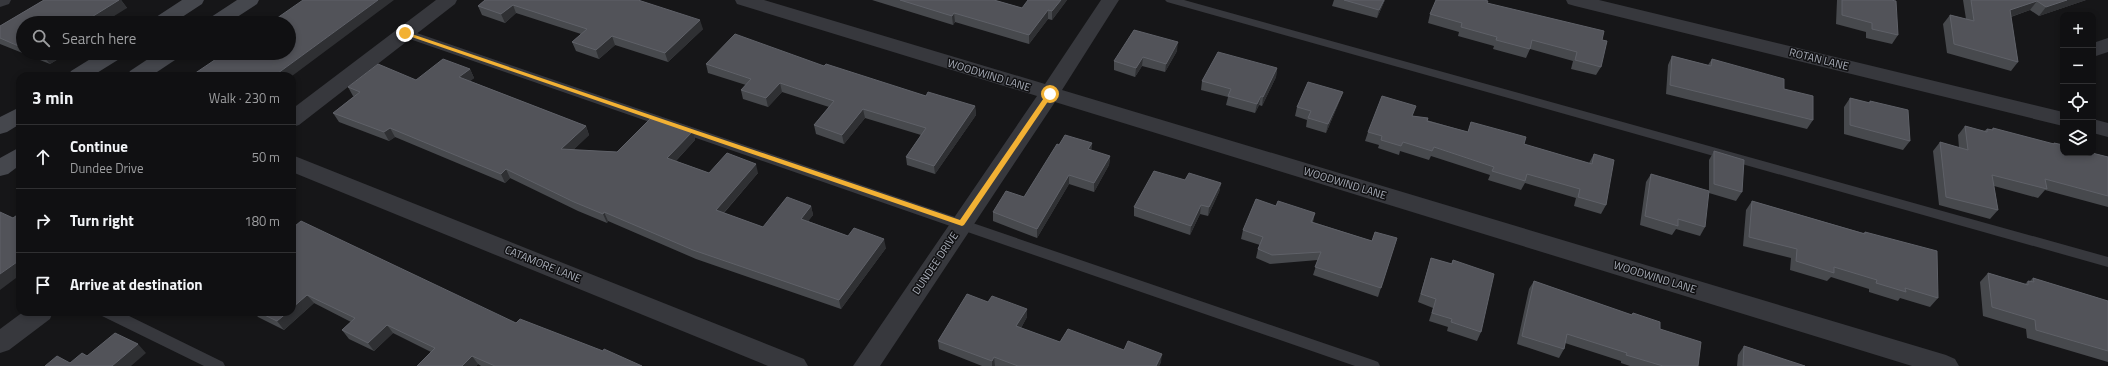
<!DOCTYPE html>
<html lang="en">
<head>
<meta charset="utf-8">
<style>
	:root { --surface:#101012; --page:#19191b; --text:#f1f3f6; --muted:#9c9d9f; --line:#303032 }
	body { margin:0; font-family:"Titillium Web",sans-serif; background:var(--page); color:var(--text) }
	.controls { position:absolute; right:12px; top:12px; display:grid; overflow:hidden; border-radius:8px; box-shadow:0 2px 6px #0003 }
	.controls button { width:36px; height:36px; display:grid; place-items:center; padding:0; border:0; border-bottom:1px solid var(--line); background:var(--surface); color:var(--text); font:20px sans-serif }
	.stop { position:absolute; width:12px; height:12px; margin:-9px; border:3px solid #f2b134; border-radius:50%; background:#fff }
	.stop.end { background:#f2b134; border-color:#fff; box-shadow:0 1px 4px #0008 }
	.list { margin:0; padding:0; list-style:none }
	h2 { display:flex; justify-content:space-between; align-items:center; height:52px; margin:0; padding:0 16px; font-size:17px }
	h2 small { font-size:13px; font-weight:400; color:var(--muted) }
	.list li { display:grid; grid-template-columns:26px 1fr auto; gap:12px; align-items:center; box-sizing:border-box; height:64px; padding:0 16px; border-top:1px solid var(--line) }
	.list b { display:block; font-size:15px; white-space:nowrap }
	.list p { margin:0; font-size:13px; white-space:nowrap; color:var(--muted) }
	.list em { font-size:13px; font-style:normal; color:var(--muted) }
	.icon { flex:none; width:22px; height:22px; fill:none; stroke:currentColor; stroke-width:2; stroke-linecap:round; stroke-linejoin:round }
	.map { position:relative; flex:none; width:2108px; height:366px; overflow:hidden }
	.search { position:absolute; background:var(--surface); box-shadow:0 2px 6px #0003; left:16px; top:16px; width:280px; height:44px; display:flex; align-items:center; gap:10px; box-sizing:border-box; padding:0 14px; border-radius:22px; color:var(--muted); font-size:15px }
	.panel { position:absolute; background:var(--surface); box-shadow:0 2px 6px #0003; left:16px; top:72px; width:280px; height:244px; border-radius:12px }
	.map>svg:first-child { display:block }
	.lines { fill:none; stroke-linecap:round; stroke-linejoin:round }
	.service { fill:#37383d; fill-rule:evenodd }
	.minor { fill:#37383d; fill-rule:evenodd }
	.secondary { fill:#45474d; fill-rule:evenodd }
	.wall { fill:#47494d }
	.shaded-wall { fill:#2f3033 }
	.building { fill:#525359; stroke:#5f6168 }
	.route { fill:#f2b134 }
	.labels { text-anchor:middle; stroke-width:3; stroke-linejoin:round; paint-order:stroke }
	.street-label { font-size:11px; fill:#a8adb8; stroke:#111113 }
</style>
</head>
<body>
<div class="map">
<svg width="2108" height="366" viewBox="0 0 2108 366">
	<rect width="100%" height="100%" fill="#161618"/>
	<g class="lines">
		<path class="service" d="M1165,0H1184L2108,257V267L1167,2Z
			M405,29L1373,360L1378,362L1380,366H1355L401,36L399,33Z
			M100,312H121L223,362L225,366H204L102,316Z"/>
		<path class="minor" d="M0,0H11L9,4L0,7Z
			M436,0H457L455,4L299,125L292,127V109Z
			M735,0H764L1045,84L1101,0H1119L1062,90L1946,355L1955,359L1959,366H1912L1055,102L880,366H853L1037,96L737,4Z
			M1566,0H1599L2063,112V126L1575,6L1568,4Z
			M2108,38V52L2093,57V43Z
			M2093,119L2108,123V137L2093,133Z
			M292,155L804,359L808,366H768L292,172Z
			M23,312H53L50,319L9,350L0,353V329Z"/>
		<path class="secondary" d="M182,0H204L202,4L173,23H150L153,19Z
			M237,0H259L257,4L228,23H205L208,19Z
			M100,53H124L121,58L92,76H68L71,71Z
			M157,53H181L178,58L151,76H127L130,71Z
			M20,107V124L7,132L0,134V117Z
			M20,147V165L8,174L0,176V158Z"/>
	</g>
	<path class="wall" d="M44,0H121L127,8L23,23V53H68L50,64L0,44V26Z
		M485,0L703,29L668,62L615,45L599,59L576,51L572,42L581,34L516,13L505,23L482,15L478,6Z
		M872,0H994L1022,8L1067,0L1052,20L1048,19L1029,44L955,22L953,25Z
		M1334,0H1385L1377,18L1332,6Z
		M1837,0H1891L1898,35L1892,44L1866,38V32L1836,24Z
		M1963,0H2086L2039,16L2030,10L2011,17L2018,62L2011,71L1947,53L1943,24L1950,15L1966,19Z
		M1487,3L1602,40L1601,67L1596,75L1571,69L1573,61L1530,49L1526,58L1493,49L1494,46L1458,36L1459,32L1428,23L1430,14Z
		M1177,51L1165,72L1142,66L1135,77L1114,70V61Z
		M1672,56L1708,65L1712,59L1784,89L1813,120L1807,129L1666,94L1668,65Z
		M706,64L824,66L926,96L975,106L976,115L935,174L907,165L906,157L921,135L865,118L844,144L816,134L814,125L829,107L782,92L768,107L743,99L741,90L746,85L708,73Z
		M1277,68L1276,77L1262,106L1259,105L1255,113L1226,105L1228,97L1201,90L1202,81Z
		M470,69L474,78L470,81L586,126L589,135L573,150L617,152L693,131L695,140L676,161L709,173H758L724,213L763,227L811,206L813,215L808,221L848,236L886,248L841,309L696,259L608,221L607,223L578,211L510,178L505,183L395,137L389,141L339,122L333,113L354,96H353L348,87L416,80Z
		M1343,92L1340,100L1326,133L1306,127L1307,120L1295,116L1297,107Z
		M1850,98L1869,103L1870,101L1910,141L1903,150L1844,134V107Z
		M1413,116L1468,132L1471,122L1524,144L1589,163L1594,154L1606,205L1601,214L1574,206L1576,198L1525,183L1521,190L1488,180L1490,175L1431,156L1429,160L1400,151L1399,155L1378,148L1379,145L1365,141L1368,132Z
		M1965,126L1984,131L1987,129L1991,130L1993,128L2053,144L2054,143L2108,157V207L2045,190L2038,198L1994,186L1998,210L1990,219L1939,205L1933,151L1940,142L1959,148L1958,135Z
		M1092,143L1091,151L1110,156L1109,165L1094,192L1069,184L1037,238L993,221V212L1024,197L1059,145Z
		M1714,151L1742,192L1736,201L1709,193V160Z
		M1651,174L1705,227L1700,236L1676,229L1672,235L1640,225L1646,182Z
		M1221,183L1219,192L1208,216L1200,214L1190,235L1134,216V207Z
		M1752,201L1863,233L1865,232L1938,298L1930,307L1900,298L1898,301L1869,292V289L1831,277L1827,281L1790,270L1791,258L1743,246L1746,210Z
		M1276,206L1315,213L1313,222L1372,241L1397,238L1378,297L1313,275L1318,260L1270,264L1256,258L1258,249L1260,245L1241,239L1243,230Z
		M292,225L516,323L642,366H481L478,364L476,366H417L431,352L393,333L374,351L349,339L342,330L351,322L314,303L284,330L258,317L254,312H292Z
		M1431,258L1451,264L1453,260L1481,332L1477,341L1447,331L1448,327L1429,321L1433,308L1418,302Z
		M1988,273L2025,284L2028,281H2030L2033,278L2108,301V362L2027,338L2026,329L1983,316L1980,282Z
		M1534,281L1631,315L1633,313L1660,329L1698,366H1630L1621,363V361L1565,343L1564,349L1559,358L1517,344L1529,289Z
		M988,302L1027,309V317L1021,328L1060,342L1124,350L1161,362L1159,366H982L939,349L938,341Z
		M1744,346L1805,366H1737L1738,355Z"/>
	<path class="shaded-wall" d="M119,0H121L127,8L103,23H82Z
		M378,0H394L292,76H274Z
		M1061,0H1067L1052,20V11Z
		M1384,0H1385L1377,18L1379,10Z
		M2067,0H2086L2039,16L2046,7Z
		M2037,1L2030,10L2004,19L2010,10Z
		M513,5L516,13L505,23L501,14Z
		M1048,10V19L1029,44V35Z
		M954,13L955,22L953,25L952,16Z
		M700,20L703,29L668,62L665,53Z
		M612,36L615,45L599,59L596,50Z
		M1178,42L1177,51L1165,72L1166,64Z
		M46,53H68L50,64L42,55Z
		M1143,57L1142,66L1135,77L1136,68Z
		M1277,68L1276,77L1262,106L1263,97Z
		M470,69L474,78L464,86L459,77Z
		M780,83L782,92L768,107L766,98Z
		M1343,92L1340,100L1326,133L1328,124Z
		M1261,96L1259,105L1255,113L1257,104Z
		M975,106L976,115L935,174L934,166Z
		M863,109L865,118L844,144L842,135Z
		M586,126L589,135L565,158L561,149Z
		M390,128L395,137L389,141L384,132Z
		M693,131L695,140L670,167L667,158Z
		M1092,143L1091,152L1088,149Z
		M1110,156L1109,165L1094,192V183Z
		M756,164L758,173L719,218L716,210Z
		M506,169L510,178L505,183L501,174Z
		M1069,175V184L1037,238V229Z
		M1221,183L1219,192L1208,216L1209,207Z
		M1201,205L1200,214L1190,235L1191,226Z
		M811,206L813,215L803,228L801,219Z
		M604,212L608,221L607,223L603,214Z
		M884,239L886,248L841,309L839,300Z
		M17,262L20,265V275L0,290V274Z
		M307,295L314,303L284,330L277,321L288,312H292V308Z
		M1027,309V317L1017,335L1016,326Z
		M387,325L393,333L374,351L368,343Z
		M138,344L146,353L131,366H112Z
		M1162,354L1161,362L1159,366H1156Z
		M472,356L478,364L476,366H462Z
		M994,357L995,366H992V361Z"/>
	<path class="building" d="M44,0H119L82,23H23V48L0,38V26Z
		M303,0H378L274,76H191L225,53H289V23H270Z
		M485,0H638L700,20L665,53L612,36L596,50L572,42L587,29L513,5L501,14L478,6Z
		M900,0H994L1022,8L1028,0H1061L1052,11L1048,10L1029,35L954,13L952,16Z
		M1344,0H1384L1379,10Z
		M1436,0H1484L1488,1L1487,3L1604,31L1602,40L1607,41L1601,67L1575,60L1577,52L1532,40L1530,49L1496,40L1497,37L1461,27L1462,23L1430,14Z
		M1842,0H1891L1896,1L1898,35L1872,29V23L1842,15Z
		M1971,0H2067L2046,7L2037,1L2010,10L2018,62L1954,44L1950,15L1974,21Z
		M1134,30L1178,42L1166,64L1143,57L1136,68L1114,61Z
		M735,34L824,66L826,64L926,96L928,92L975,106L934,166L906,157L926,128L863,109L842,135L814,125L834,101L780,83L766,98L741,90L751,79L706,64Z
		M1218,52L1277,68L1263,97L1261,96L1257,104L1228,96L1231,89L1202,81Z
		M36,53H46L42,55Z
		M1672,56L1711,66L1712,59L1784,79V89L1813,96V120L1670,85Z
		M443,59L470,69L459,77L586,126L561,149L617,152L652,117L693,131L667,158L709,173L727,153L756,164L716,210L763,227L787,197L811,206L801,219L848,236L854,228L884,239L839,300L693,250L604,212L603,214L574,202L506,169L501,174L390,128L384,132L333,113L360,92L348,87L378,64L416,80Z
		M1308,82L1343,92L1328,124L1308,118L1311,111L1297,107Z
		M1382,96L1416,106L1412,116L1428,118L1427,121L1468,132L1471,122L1526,137L1524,144L1592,164L1594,154L1614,160L1606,205L1578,197L1580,189L1527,174L1525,181L1492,171L1494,167L1434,147L1432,151L1403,142L1401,146L1381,140L1382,136L1368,132Z
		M1850,98L1870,103V101L1908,110L1910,141L1850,125Z
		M1965,126L1987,132V129L1993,130V128L2054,144V143L2063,145V153H2092L2108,157V196L2045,179L2047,189L1992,175L1998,210L1946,197L1940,142L1968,150Z
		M1065,135L1092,143L1088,149L1110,156L1094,183L1069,175L1037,229L993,212L1006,191L1024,197L1057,144L1059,145Z
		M1714,151L1744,160L1742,192L1714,184Z
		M1154,171L1185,180L1189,173L1221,183L1209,207L1201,205L1191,226L1134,207Z
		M1651,174L1709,191L1705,227L1678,219V226L1645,216Z
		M1256,199L1276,206L1278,201L1315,213L1311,222L1372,241L1375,232L1397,238L1381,288L1315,267L1321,252L1272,255L1258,249L1263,237L1243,230Z
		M1752,201L1865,234V232L1937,251L1938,298L1905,288L1906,292L1876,283L1877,280L1834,267V273L1796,261L1797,249L1749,237Z
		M0,212L13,218L20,213V262L18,263L17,262L0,274Z
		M301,221L516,323L520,319L603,351L604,349L642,366H495L472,356L462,366H417L435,348L387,325L368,343L342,330L355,318L307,295L292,308V225L295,226Z
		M1431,258L1452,264L1453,260L1494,274L1481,332L1451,322L1452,319L1432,313L1436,299L1421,294Z
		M1988,273L2028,285V281L2034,282L2033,278L2108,301V351L2036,330L2035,320L1992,307Z
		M1534,281L1632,315L1633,313L1660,322V329L1701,342L1698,366H1663L1626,355L1627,353L1567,334L1564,349L1522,336Z
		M967,294L988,302L992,296L1027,309L1016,326L1060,342L1068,329L1124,350L1128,341L1162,354L1156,366H1018L994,357L992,361L938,341Z
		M258,312H288L277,321Z
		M115,333L138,344L112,366H45L57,356L70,363L82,353L87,356Z
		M1744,346L1805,366H1743Z"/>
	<path class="route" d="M403,31L960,220L1048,92L1053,94L964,225L962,226L403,34Z"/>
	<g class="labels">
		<g class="street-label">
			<text transform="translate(1819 59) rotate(14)" y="4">ROTAN LANE</text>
			<text transform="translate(989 75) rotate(17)" y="4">WOODWIND LANE</text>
			<text transform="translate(1345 183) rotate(17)" y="4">WOODWIND LANE</text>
			<text transform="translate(935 263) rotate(-56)" y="4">DUNDEE DRIVE</text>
			<text transform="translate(543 264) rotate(22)" y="4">CATAMORE LANE</text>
			<text transform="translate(1655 277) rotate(17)" y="4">WOODWIND LANE</text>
		</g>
	</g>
</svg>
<div class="controls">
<button>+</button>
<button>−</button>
<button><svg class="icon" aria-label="locate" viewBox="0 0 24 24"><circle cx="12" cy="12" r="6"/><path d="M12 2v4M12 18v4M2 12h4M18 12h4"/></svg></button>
<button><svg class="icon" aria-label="layers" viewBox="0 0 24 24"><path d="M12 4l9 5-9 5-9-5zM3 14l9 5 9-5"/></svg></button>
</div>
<div class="stop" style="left:1050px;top:94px"></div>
<div class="stop end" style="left:405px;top:33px"></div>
<div class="search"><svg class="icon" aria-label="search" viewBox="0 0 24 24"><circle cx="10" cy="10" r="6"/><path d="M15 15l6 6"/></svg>Search here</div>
<section class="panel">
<h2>3 min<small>Walk · 230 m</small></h2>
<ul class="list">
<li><svg class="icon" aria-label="ahead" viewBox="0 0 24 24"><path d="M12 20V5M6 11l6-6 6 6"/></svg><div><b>Continue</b><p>Dundee Drive</p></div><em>50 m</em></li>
<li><svg class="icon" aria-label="right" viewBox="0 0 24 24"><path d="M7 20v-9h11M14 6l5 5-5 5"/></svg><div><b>Turn right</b></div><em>180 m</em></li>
<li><svg class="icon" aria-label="arrive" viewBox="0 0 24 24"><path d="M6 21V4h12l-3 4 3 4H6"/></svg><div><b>Arrive at destination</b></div></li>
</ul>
</section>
</div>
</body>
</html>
